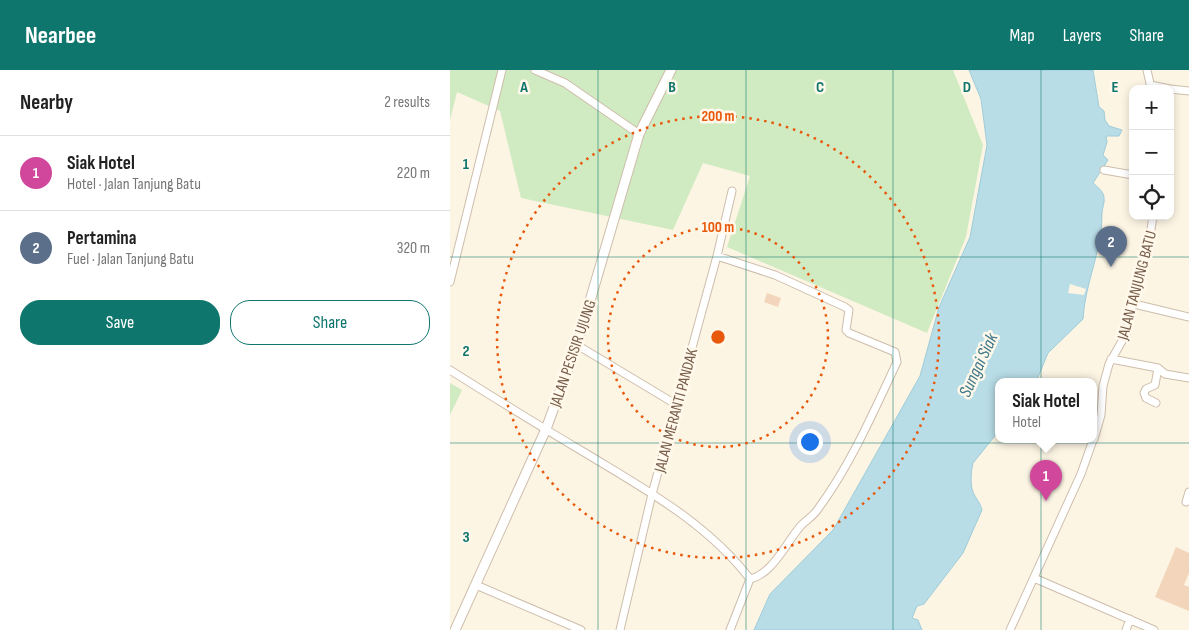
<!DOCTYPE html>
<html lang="en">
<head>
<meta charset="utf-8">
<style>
	:root { --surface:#fff; --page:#f2f2f2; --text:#222; --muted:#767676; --line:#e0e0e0; --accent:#0f766e }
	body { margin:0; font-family:"Sofia Sans Condensed",sans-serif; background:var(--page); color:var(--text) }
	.controls { position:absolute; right:15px; top:15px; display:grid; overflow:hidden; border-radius:10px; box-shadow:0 2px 8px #0003 }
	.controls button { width:45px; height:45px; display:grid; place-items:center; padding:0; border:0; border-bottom:1px solid var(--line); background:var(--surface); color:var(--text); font:25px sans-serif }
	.you { position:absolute; left:359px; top:371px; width:18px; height:18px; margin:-12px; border:4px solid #fff; border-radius:50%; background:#1a73e8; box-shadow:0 0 0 8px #1a73e833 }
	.badge { display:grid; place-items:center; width:32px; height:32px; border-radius:50%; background:var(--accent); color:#fff; font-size:16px; font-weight:700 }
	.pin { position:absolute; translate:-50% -41px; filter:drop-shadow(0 1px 2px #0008) }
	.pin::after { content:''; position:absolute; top:26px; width:18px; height:15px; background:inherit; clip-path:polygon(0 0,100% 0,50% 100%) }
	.popup { position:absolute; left:545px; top:308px; width:102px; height:65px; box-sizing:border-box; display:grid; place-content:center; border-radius:10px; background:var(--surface); filter:drop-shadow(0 1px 4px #0005); font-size:16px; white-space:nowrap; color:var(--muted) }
	.popup b { font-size:19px; color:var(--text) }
	.popup::after { content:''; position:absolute; left:50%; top:100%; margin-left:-10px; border:10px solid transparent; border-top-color:var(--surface) }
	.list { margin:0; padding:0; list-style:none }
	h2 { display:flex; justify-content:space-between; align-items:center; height:65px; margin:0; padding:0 20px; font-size:21px }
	h2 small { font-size:16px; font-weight:400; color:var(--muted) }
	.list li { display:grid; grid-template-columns:32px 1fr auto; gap:15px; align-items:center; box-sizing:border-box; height:75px; padding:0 20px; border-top:1px solid var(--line) }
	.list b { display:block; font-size:19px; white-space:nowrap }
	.list p { margin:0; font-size:16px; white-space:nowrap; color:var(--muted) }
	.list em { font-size:16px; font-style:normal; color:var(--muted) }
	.actions { display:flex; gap:10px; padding:15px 20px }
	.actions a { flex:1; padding:11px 0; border:1px solid var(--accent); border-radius:20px; text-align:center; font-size:18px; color:var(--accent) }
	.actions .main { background:var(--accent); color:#fff }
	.icon { flex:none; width:28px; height:28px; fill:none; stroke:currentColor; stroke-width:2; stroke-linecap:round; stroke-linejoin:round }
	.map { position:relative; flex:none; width:739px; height:560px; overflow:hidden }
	header { display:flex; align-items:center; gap:30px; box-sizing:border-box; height:70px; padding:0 25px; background:var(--accent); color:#fff }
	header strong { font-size:24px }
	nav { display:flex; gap:28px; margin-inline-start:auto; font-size:18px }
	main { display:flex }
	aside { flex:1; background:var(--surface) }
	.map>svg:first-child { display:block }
	.green { fill:#d0ebc2 }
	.water { fill:#b8dde7; stroke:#9eccd9 }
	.pier { fill:#fdf5e4 }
	.building { fill:#f3d5bb }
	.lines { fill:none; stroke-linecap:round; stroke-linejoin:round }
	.minor-casing { stroke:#cebdab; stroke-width:9 }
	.tertiary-casing { stroke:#cebdab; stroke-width:11 }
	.minor { stroke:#fff; stroke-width:7 }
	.tertiary { stroke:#fff; stroke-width:9 }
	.grid { fill:none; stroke:#0f766e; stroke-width:1; stroke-opacity:0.55 }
	.ring { fill:none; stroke:#e8590c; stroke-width:2.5; stroke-dasharray:2.5 5 }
	.labels { text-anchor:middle; stroke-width:5; stroke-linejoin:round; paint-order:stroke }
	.street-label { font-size:16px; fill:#765c49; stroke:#fff8eb }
	.water-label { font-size:18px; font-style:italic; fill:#427a8a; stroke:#fff8eb }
	.grid-label { font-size:16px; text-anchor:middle; font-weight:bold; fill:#0f766e; stroke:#fff8eb; stroke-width:5; stroke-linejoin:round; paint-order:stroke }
	.centre { fill:#e8590c; stroke:#fff8eb; stroke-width:2.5 }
	.ring-label { font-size:15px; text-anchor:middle; font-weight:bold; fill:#e8590c; stroke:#fff8eb; stroke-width:5; stroke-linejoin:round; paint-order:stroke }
</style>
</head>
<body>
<header>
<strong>Nearbee</strong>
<nav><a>Map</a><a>Layers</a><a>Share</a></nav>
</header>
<main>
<aside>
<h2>Nearby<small>2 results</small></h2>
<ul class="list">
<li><span class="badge" style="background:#d1479c">1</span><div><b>Siak Hotel</b><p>Hotel · Jalan Tanjung Batu</p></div><em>220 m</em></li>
<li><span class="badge" style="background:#5c6f8a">2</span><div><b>Pertamina</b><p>Fuel · Jalan Tanjung Batu</p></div><em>320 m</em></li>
</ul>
<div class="actions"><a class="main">Save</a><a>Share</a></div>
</aside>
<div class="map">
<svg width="739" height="560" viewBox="0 0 739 560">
	<rect width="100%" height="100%" fill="#fdf5e4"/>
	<path class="green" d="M0,0H503L533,75L516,167L477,263L277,177L300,106L253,93L223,160L71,128L50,41L7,22L0,50Z
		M0,313L12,320L0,345Z"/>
	<path class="water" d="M519,0H643L649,37L654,41L655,50L659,56L672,60L669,66H656L657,72L653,85L658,90L643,113C647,117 654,121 654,128C655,133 652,138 652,143C653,179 635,212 633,249L598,283L586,312H548V362L523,393C521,401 520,414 523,422C526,429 530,432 532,440L513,483L474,534L467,536L462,548L468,550L472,560H304L320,524L383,460L470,306L489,237L520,167L537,75L531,29Z"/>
	<path class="pier" d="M620,214L636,219L634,225L618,223Z"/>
	<path class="building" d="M317,223L331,228L328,237L314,232Z
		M726,477L739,483V503L734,515L739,517V541L705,527Z"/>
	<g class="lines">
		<defs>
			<path id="minor" d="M85,0L115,13L189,64
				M697,0L701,18
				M700,15L720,19
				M720,19L739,21
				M654,100L683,105
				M267,186L325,205L395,237L399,240L396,260L399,263L445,282L447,292C423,343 401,394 368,439C363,447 354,451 349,458C335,475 322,504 300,509
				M0,212L52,0
				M684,234L739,247
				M127,275L227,335
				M661,289L708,298L715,304L739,308
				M0,300C46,329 91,357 137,384C196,420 257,453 300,509
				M706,333L696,328L694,323L696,319L705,315L708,298
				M644,369L651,345L653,316L659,294L676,264L690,201L699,173L703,146
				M736,432L739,422
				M584,508L704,560
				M26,515L131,560
				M170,560L202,424L267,186L282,121
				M280,560L300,509
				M560,560L631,404L643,370
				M676,560L680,549"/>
			<path id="tertiary" d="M5,560L96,359L127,275L189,64L221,0"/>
		</defs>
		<use href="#minor" class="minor-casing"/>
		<use href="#tertiary" class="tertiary-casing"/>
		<use href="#minor" class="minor"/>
		<use href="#tertiary" class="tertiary"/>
	</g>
	<path class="grid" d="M148,0V560M296,0V560M443,0V560M591,0V560M0,187H739M0,373H739"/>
	<g class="ring">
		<circle cx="268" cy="267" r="110"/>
		<circle cx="268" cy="267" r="221"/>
	</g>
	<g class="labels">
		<g class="street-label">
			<text transform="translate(686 215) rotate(-75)" y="6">JALAN TANJUNG BATU</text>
			<text transform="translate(122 283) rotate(-71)" y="6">JALAN PESISIR UJUNG</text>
			<text transform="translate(225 340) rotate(-75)" y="6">JALAN MERANTI PANDAK</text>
		</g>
		<g class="water-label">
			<text transform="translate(528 295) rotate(-65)" y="6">Sungai Siak</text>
		</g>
	</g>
	<g class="grid-label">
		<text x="74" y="22">A</text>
		<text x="222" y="22">B</text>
		<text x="370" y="22">C</text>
		<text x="517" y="22">D</text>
		<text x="665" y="22">E</text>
		<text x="16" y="99">1</text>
		<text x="16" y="286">2</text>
		<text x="16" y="472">3</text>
	</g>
	<circle cx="268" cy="267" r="8" class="centre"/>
	<g class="ring-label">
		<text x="268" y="51">200 m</text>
		<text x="268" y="162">100 m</text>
	</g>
</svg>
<div class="controls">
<button>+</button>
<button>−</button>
<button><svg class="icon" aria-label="locate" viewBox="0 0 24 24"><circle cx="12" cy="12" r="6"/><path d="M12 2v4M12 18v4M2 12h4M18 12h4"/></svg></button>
</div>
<div class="you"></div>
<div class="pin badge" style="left:596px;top:431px;background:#d1479c">1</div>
<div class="popup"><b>Siak Hotel</b>Hotel</div>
<div class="pin badge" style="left:661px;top:197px;background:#5c6f8a">2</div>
</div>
</main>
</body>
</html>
